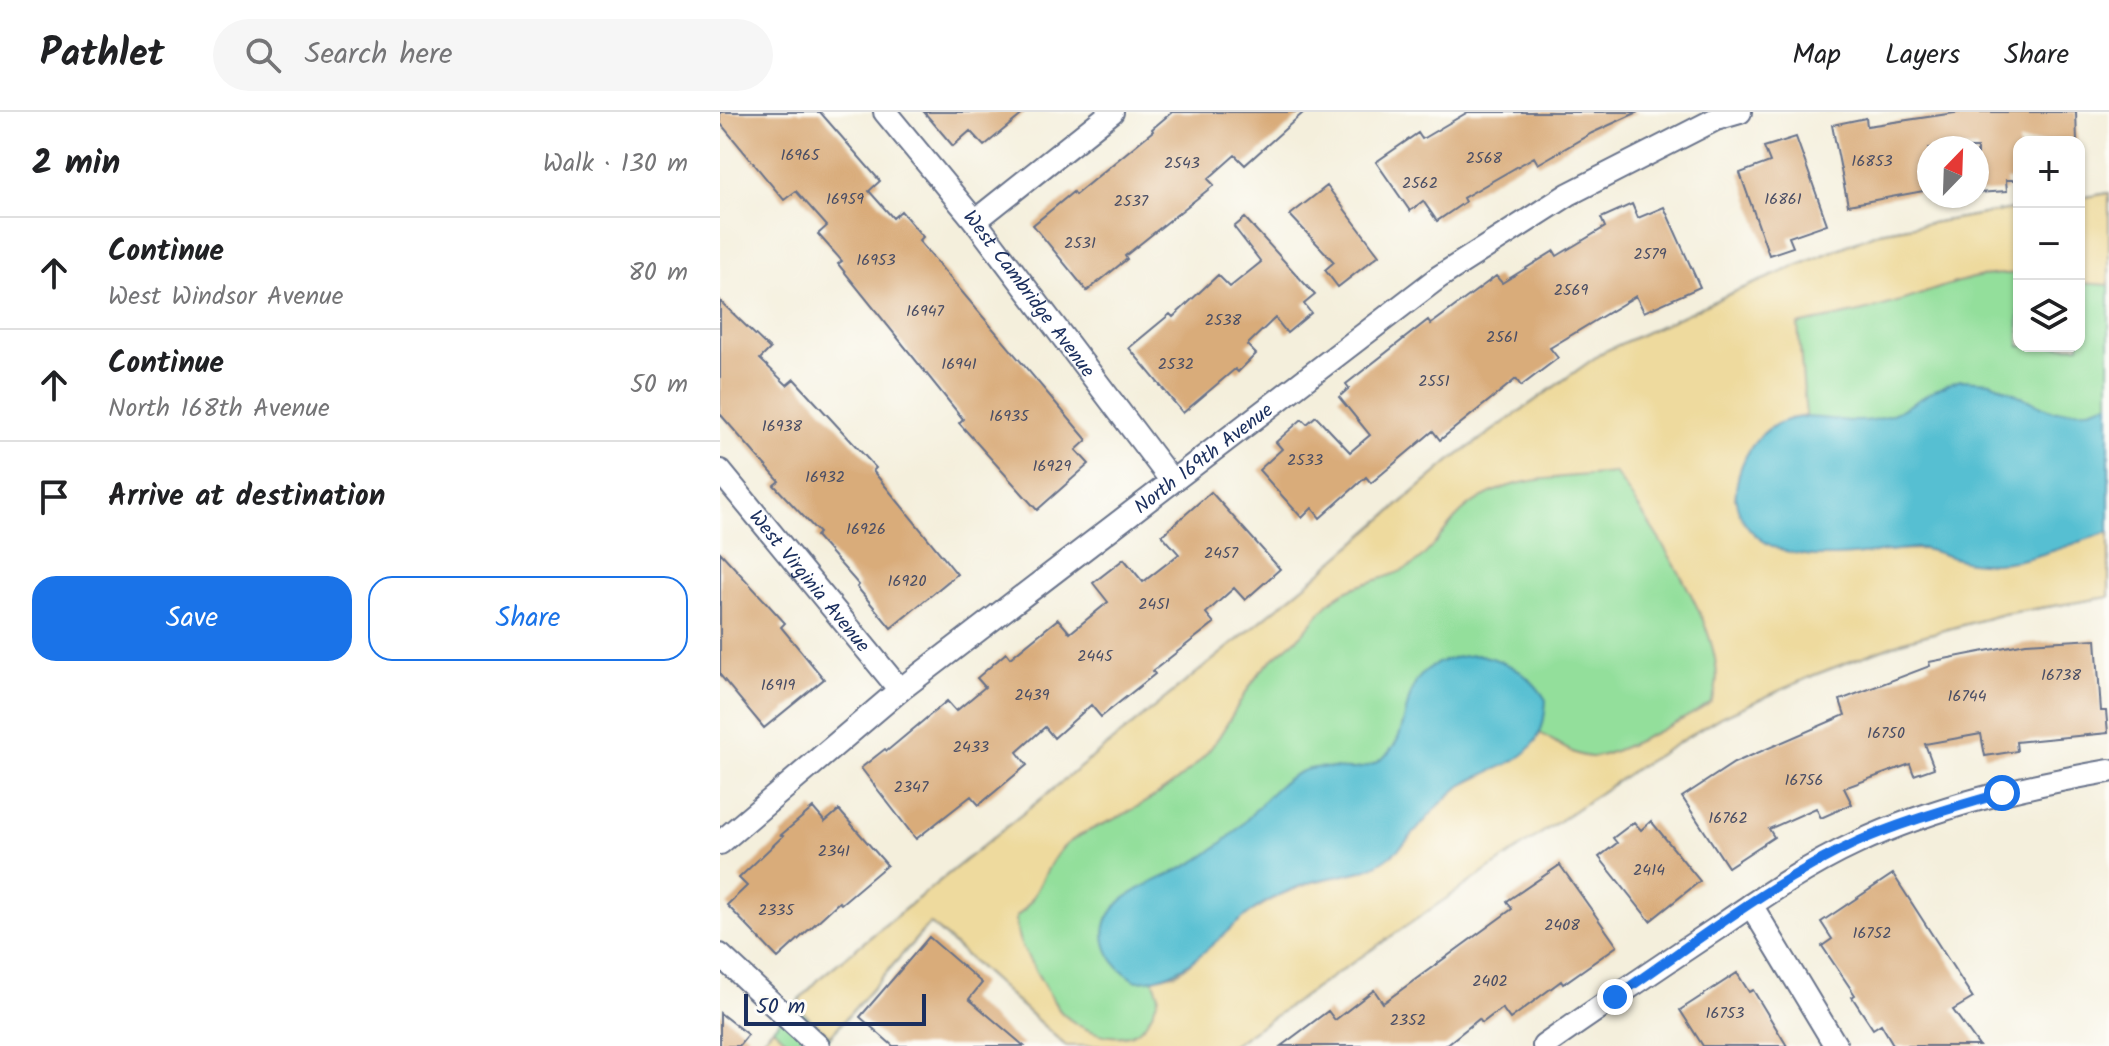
<!DOCTYPE html>
<html lang="en">
<head>
<meta charset="utf-8">
<style>
	:root { --surface:#fff; --page:#f6f6f6; --text:#202124; --muted:#757577; --line:#e0e0e0; --accent:#1a73e8 }
	body { margin:0; font-family:Kalam,sans-serif; background:var(--page); color:var(--text) }
	.controls { position:absolute; right:24px; top:24px; display:grid; overflow:hidden; border-radius:16px; box-shadow:0 2px 6px #0004 }
	.controls button { width:72px; height:72px; display:grid; place-items:center; padding:0; border:0; border-bottom:2px solid var(--line); background:var(--surface); color:var(--text); font:40px sans-serif }
	.compass { position:absolute; left:1197px; top:24px; width:72px; height:72px; border-radius:50%; background:var(--surface); box-shadow:0 2px 6px #0004; rotate:23deg }
	.scale { position:absolute; left:24px; bottom:20px; width:182px; box-sizing:border-box; padding-left:8px; border:4px solid #1b2f5e; border-top:0; font-size:22px; line-height:28px; white-space:nowrap; color:#1b2f5e; -webkit-text-stroke:6px #fdfcf7; paint-order:stroke }
	.stop { position:absolute; width:24px; height:24px; margin:-18px; border:6px solid #1a73e8; border-radius:50%; background:#fff }
	.stop.end { background:#1a73e8; border-color:#fff; box-shadow:0 2px 8px #0008 }
	.list { margin:0; padding:0; list-style:none }
	h2 { display:flex; justify-content:space-between; align-items:center; height:104px; margin:0; padding:0 32px; font-size:34px }
	h2 small { font-size:26px; font-weight:400; color:var(--muted) }
	.list li { display:grid; grid-template-columns:52px 1fr auto; gap:24px; align-items:center; box-sizing:border-box; height:112px; padding:0 32px; border-top:2px solid var(--line) }
	.list b { display:block; font-size:30px; white-space:nowrap }
	.list p { margin:0; font-size:26px; white-space:nowrap; color:var(--muted) }
	.list em { font-size:26px; font-style:normal; color:var(--muted) }
	.actions { display:flex; gap:16px; padding:24px 32px }
	.actions a { flex:1; padding:18px 0; border:2px solid var(--accent); border-radius:24px; text-align:center; font-size:28px; color:var(--accent) }
	.actions .main { background:var(--accent); color:#fff }
	.icon { flex:none; width:44px; height:44px; fill:none; stroke:currentColor; stroke-width:2; stroke-linecap:round; stroke-linejoin:round }
	.map { position:relative; flex:none; width:1389px; height:934px; overflow:hidden }
	header { display:flex; align-items:center; gap:48px; box-sizing:border-box; height:112px; padding:0 40px; background:var(--surface); border-bottom:2px solid var(--line) }
	header strong { font-size:38px }
	nav { display:flex; gap:44px; margin-inline-start:auto; font-size:28px }
	.search { width:560px; height:72px; background:var(--page); display:flex; align-items:center; gap:20px; box-sizing:border-box; padding:0 28px; border-radius:44px; color:var(--muted); font-size:30px }
	main { display:flex }
	aside { flex:1; background:var(--surface) }
	.map>svg:first-child { display:block }
	.green { fill:#93df9b; stroke:#57877c; stroke-width:2 }
	.sand { fill:#eeda9e; stroke:#84847e; stroke-width:2; fill-rule:evenodd }
	.water { fill:#56bfd2; stroke:#387798; stroke-width:2 }
	.building { fill:#d9ac7a }
	.lines { fill:none; stroke-linecap:round; stroke-linejoin:round }
	.minor-casing { stroke:#67728a; stroke-width:26 }
	.minor { stroke:#fff; stroke-width:22 }
	.route { stroke:#1a73e8; stroke-width:10 }
	.labels { text-anchor:middle; stroke-width:8; stroke-linejoin:round; paint-order:stroke }
	.number-label { font-size:16px; fill:#4a4e65 }
	.street-label { font-size:20px; fill:#1b2f5e; stroke:#fdfcf7 }
</style>
</head>
<body>
<header>
<strong>Pathlet</strong>
<div class="search"><svg class="icon" aria-label="search" viewBox="0 0 24 24"><circle cx="10" cy="10" r="6"/><path d="M15 15l6 6"/></svg>Search here</div>
<nav><a>Map</a><a>Layers</a><a>Share</a></nav>
</header>
<main>
<aside>
<h2>2 min<small>Walk · 130 m</small></h2>
<ul class="list">
<li><svg class="icon" aria-label="ahead" viewBox="0 0 24 24"><path d="M12 20V5M6 11l6-6 6 6"/></svg><div><b>Continue</b><p>West Windsor Avenue</p></div><em>80 m</em></li>
<li><svg class="icon" aria-label="ahead" viewBox="0 0 24 24"><path d="M12 20V5M6 11l6-6 6 6"/></svg><div><b>Continue</b><p>North 168th Avenue</p></div><em>50 m</em></li>
<li><svg class="icon" aria-label="arrive" viewBox="0 0 24 24"><path d="M6 21V4h12l-3 4 3 4H6"/></svg><div><b>Arrive at destination</b></div></li>
</ul>
<div class="actions"><a class="main">Save</a><a>Share</a></div>
</aside>
<div class="map">
<svg width="1389" height="934" viewBox="0 0 1389 934">
	<rect width="100%" height="100%" fill="#fdfcf7"/>
	<filter id="ink" filterUnits="userSpaceOnUse"><feTurbulence type="fractalNoise" baseFrequency=".0125" numOctaves="2"/><feDisplacementMap in="SourceGraphic" scale="16" xChannelSelector="R" yChannelSelector="G"/><feConvolveMatrix kernelMatrix="1 2 1 2 8 2 1 2 1" color-interpolation-filters="sRGB"/></filter>
	<filter id="wash" filterUnits="userSpaceOnUse"><feTurbulence type="fractalNoise" baseFrequency=".006" numOctaves="4" result="noise"/><feDisplacementMap in="SourceGraphic" scale="32" xChannelSelector="R" yChannelSelector="G"/><feGaussianBlur stdDeviation="1.8" result="paint"/><feColorMatrix in="noise" values="0 0 0 0 0 0 0 0 0 0 0 0 0 0 0 0 0 1.4 0 .05"/><feComposite in="paint" operator="in"/></filter>
	<g filter="url(#wash)">
		<rect width="100%" height="100%" fill="#f4efdc"/>
		<path class="green" d="M1389,81V485L1283,502L1184,529L1094,563L999,606L912,659L511,934H346L210,811L102,934H36L101,865L594,466L730,349L883,240L1014,180L1159,120L1299,96V234H1359V86Z"/>
		<path class="sand" d="M1389,81V173L1359,171V86Z
			M1299,96V162C1251,160 1221,177 1177,190C1145,200 1111,206 1078,213L1086,304L1069,307L1019,361L1015,387L1161,438L1209,437L1250,450L1303,447L1389,420V485L1283,502L1184,529L1094,563L999,606L912,659L511,934H346L210,811L110,924L75,893L101,865L594,466L730,349L883,240L1014,180L1159,120ZM895,361C926,407 1021,536 991,590C976,602 887,647 871,645C853,644 836,630 820,621L809,637L796,647L739,675L717,695L685,731L643,759L593,770L560,783L526,803L468,853L457,861L433,867L439,883C435,896 428,913 416,920C393,932 358,917 341,900C335,893 303,838 300,830C297,822 296,813 296,805C321,785 323,752 347,732C363,719 383,713 401,704C425,691 450,676 471,657C503,630 515,591 541,559C553,545 568,535 581,523C596,508 605,490 624,480C645,469 670,467 691,454C714,439 724,414 745,397C786,363 844,366 895,361Z
			M53,916L73,934H36Z"/>
		<path class="water" d="M1241,268L1271,270L1332,299L1366,298L1389,291V420C1346,433 1298,457 1251,450C1233,448 1216,438 1198,436C1146,439 1060,463 1025,411C1016,397 1014,386 1017,371C1021,347 1035,323 1057,312C1088,296 1120,314 1153,308C1186,302 1208,276 1241,268Z
			M760,543C788,549 811,563 826,588C825,605 823,620 812,634C794,656 761,659 738,676C707,699 689,737 654,754C635,763 614,764 595,769C577,774 560,782 544,791C500,817 472,868 417,869C403,861 391,851 386,834C372,787 440,769 469,753C482,747 493,738 504,729C531,709 550,673 580,660C606,648 630,666 657,650C708,620 658,546 760,543Z"/>
		<g id="blocks">
			<path class="building" d="M0,0H100L160,69L149,79L173,106L181,99L203,125L199,129L367,328L356,338L369,352L317,398L239,311L243,307L118,152L122,149L98,122L107,114L76,79L64,88L0,11Z
				M204,0H305L264,34L250,19L233,34Z
				M452,0H584L525,53L515,43L488,67L494,73L405,144L407,147L367,179L313,113L353,80L355,83L433,19L432,17Z
				M748,0H918L872,21L818,52L814,45L743,86L745,90L717,109L703,89L690,99L656,50L698,21L702,27Z
				M1241,0H1356L1357,30H1299V68H1286L1287,79L1257,81V36H1209V78L1128,93L1112,13L1146,6L1147,14Z
				M1076,25L1107,112L1069,125L1073,135L1049,143L1020,61L1050,50L1044,35Z
				M607,74L659,143L618,175L605,158L614,150L570,103Z
				M912,92L918,106L944,95L980,175L924,200L916,184L830,236L838,246L801,274L796,267L720,328L713,319L651,371L646,365L600,406L592,396L582,406L539,358L562,337L556,330L582,307L587,312L596,304L630,340L650,323L619,285L629,276L626,272L708,208L711,212L776,164L782,171L834,139L837,144L885,115L881,106Z
				M525,106L595,183L584,192L591,201L567,221L555,206L527,233L536,242L518,260L515,257L463,301L409,236L450,202L453,205L498,163L510,175L541,150L514,115Z
				M0,189L50,237L40,247L67,273L74,267L156,356L153,359L237,462L171,516L137,475L139,473L96,424L99,421L54,373L59,369L0,302Z
				M491,380L560,457L525,488L514,476L486,501L494,511L433,559L435,562L381,605L371,593L334,626L325,615L297,640L307,653L259,693L251,684L196,727L141,656L165,637L167,639L227,589L236,599L265,575L257,566L286,541L290,546L338,507L350,521L388,490L373,471L404,447L423,470L459,442L442,423Z
				M0,440L65,511L61,515L104,567L44,616L0,563Z
				M1376,527L1381,599H1386L1388,621L1296,630L1297,639L1265,644L1261,622L1205,632L1214,656L1194,663L1190,652L1124,676L1132,692L1101,706L1096,696L1049,717L1054,725L1008,755L962,685L1014,651L1125,603L1120,588L1210,554L1209,550L1306,531Z
				M93,696L105,710L119,698L167,753L121,792L119,790L58,846L7,793L27,774L19,766L63,724L61,723Z
				M931,709L980,769L930,809L879,745L897,731L893,726L914,710L921,718Z
				M840,753L897,834L843,872L841,869L790,907L782,896L762,911L759,907L725,934H561L608,899L615,908L654,878L663,891L792,797L787,789Z
				M1173,762L1253,886L1233,898L1259,934H1174L1161,912L1153,917L1132,885L1135,883L1102,834L1112,827L1101,810Z
				M209,825L262,871L249,887L304,934H173L140,905Z
				M1017,861L1029,880L1033,878L1067,934H983L960,898Z
				M0,901L28,923L19,934H0Z"/>
		</g>
	</g>
	<g filter="url(#ink)">
		<use href="#blocks" fill-opacity="0" stroke="#67728a" stroke-width="2"/>
		<g class="lines">
			<defs>
				<g id="minor">
					<path id="s1" d="M165,0L255,109L451,368"/>
					<path d="M255,109L392,0"/>
					<path id="s2" d="M0,359L180,578"/>
					<path id="s3" d="M0,731L180,578L719,165L849,82L996,7L1020,0"/>
					<path d="M1031,793L1116,934"/>
					<path d="M0,843L98,934"/>
					<path d="M824,934C881,894 939,855 996,817C1041,786 1087,754 1137,731C1216,694 1303,674 1389,659"/>
				</g>
			</defs>
			<use href="#minor" class="minor-casing"/>
			<use href="#minor" class="minor"/>
		</g>
	</g>
	<g class="lines" filter="url(#ink)">
		<path class="route" d="M895,885C973,832 1051,770 1137,730C1184,709 1233,696 1282,681"/>
	</g>
	<g class="labels">
		<g class="number-label">
			<text x="80" y="48">16965</text>
			<text x="764" y="51">2568</text>
			<text x="1152" y="54">16853</text>
			<text x="462" y="56">2543</text>
			<text x="700" y="76">2562</text>
			<text x="125" y="92">16959</text>
			<text x="1063" y="92">16861</text>
			<text x="411" y="94">2537</text>
			<text x="360" y="136">2531</text>
			<text x="930" y="147">2579</text>
			<text x="156" y="153">16953</text>
			<text x="851" y="183">2569</text>
			<text x="205" y="204">16947</text>
			<text x="503" y="213">2538</text>
			<text x="782" y="230">2561</text>
			<text x="239" y="257">16941</text>
			<text x="456" y="257">2532</text>
			<text x="714" y="274">2551</text>
			<text x="289" y="309">16935</text>
			<text x="62" y="319">16938</text>
			<text x="585" y="353">2533</text>
			<text x="332" y="359">16929</text>
			<text x="105" y="370">16932</text>
			<text x="146" y="422">16926</text>
			<text x="501" y="446">2457</text>
			<text x="187" y="474">16920</text>
			<text x="434" y="497">2451</text>
			<text x="375" y="549">2445</text>
			<text x="1341" y="568">16738</text>
			<text x="58" y="578">16919</text>
			<text x="312" y="588">2439</text>
			<text x="1247" y="589">16744</text>
			<text x="1166" y="626">16750</text>
			<text x="251" y="640">2433</text>
			<text x="1084" y="673">16756</text>
			<text x="191" y="680">2347</text>
			<text x="1008" y="711">16762</text>
			<text x="114" y="744">2341</text>
			<text x="929" y="763">2414</text>
			<text x="56" y="803">2335</text>
			<text x="842" y="818">2408</text>
			<text x="1152" y="826">16752</text>
			<text x="770" y="874">2402</text>
			<text x="1005" y="906">16753</text>
			<text x="688" y="913">2352</text>
		</g>
		<g class="street-label">
			<text dy="7" stroke="none"><textPath href="#s1" startOffset="232">West Cambridge Avenue</textPath></text>
			<text dy="7" stroke="none"><textPath href="#s3" startOffset="618">North 169th Avenue</textPath></text>
			<text dy="7" stroke="none"><textPath href="#s2" startOffset="142">West Virginia Avenue</textPath></text>
		</g>
	</g>
</svg>
<div class="controls">
<button>+</button>
<button>−</button>
<button><svg class="icon" aria-label="layers" viewBox="0 0 24 24"><path d="M12 4l9 5-9 5-9-5zM3 14l9 5 9-5"/></svg></button>
</div>
<svg class="compass" viewBox="-18 -18 36 36"><path d="M0-13l5 13h-10z" fill="#e53935"/><path d="M0 13l5-13h-10z" fill="#757577"/></svg>
<div class="scale">50 m</div>
<div class="stop" style="left:1282px;top:681px"></div>
<div class="stop end" style="left:895px;top:885px"></div>
</div>
</main>
</body>
</html>
